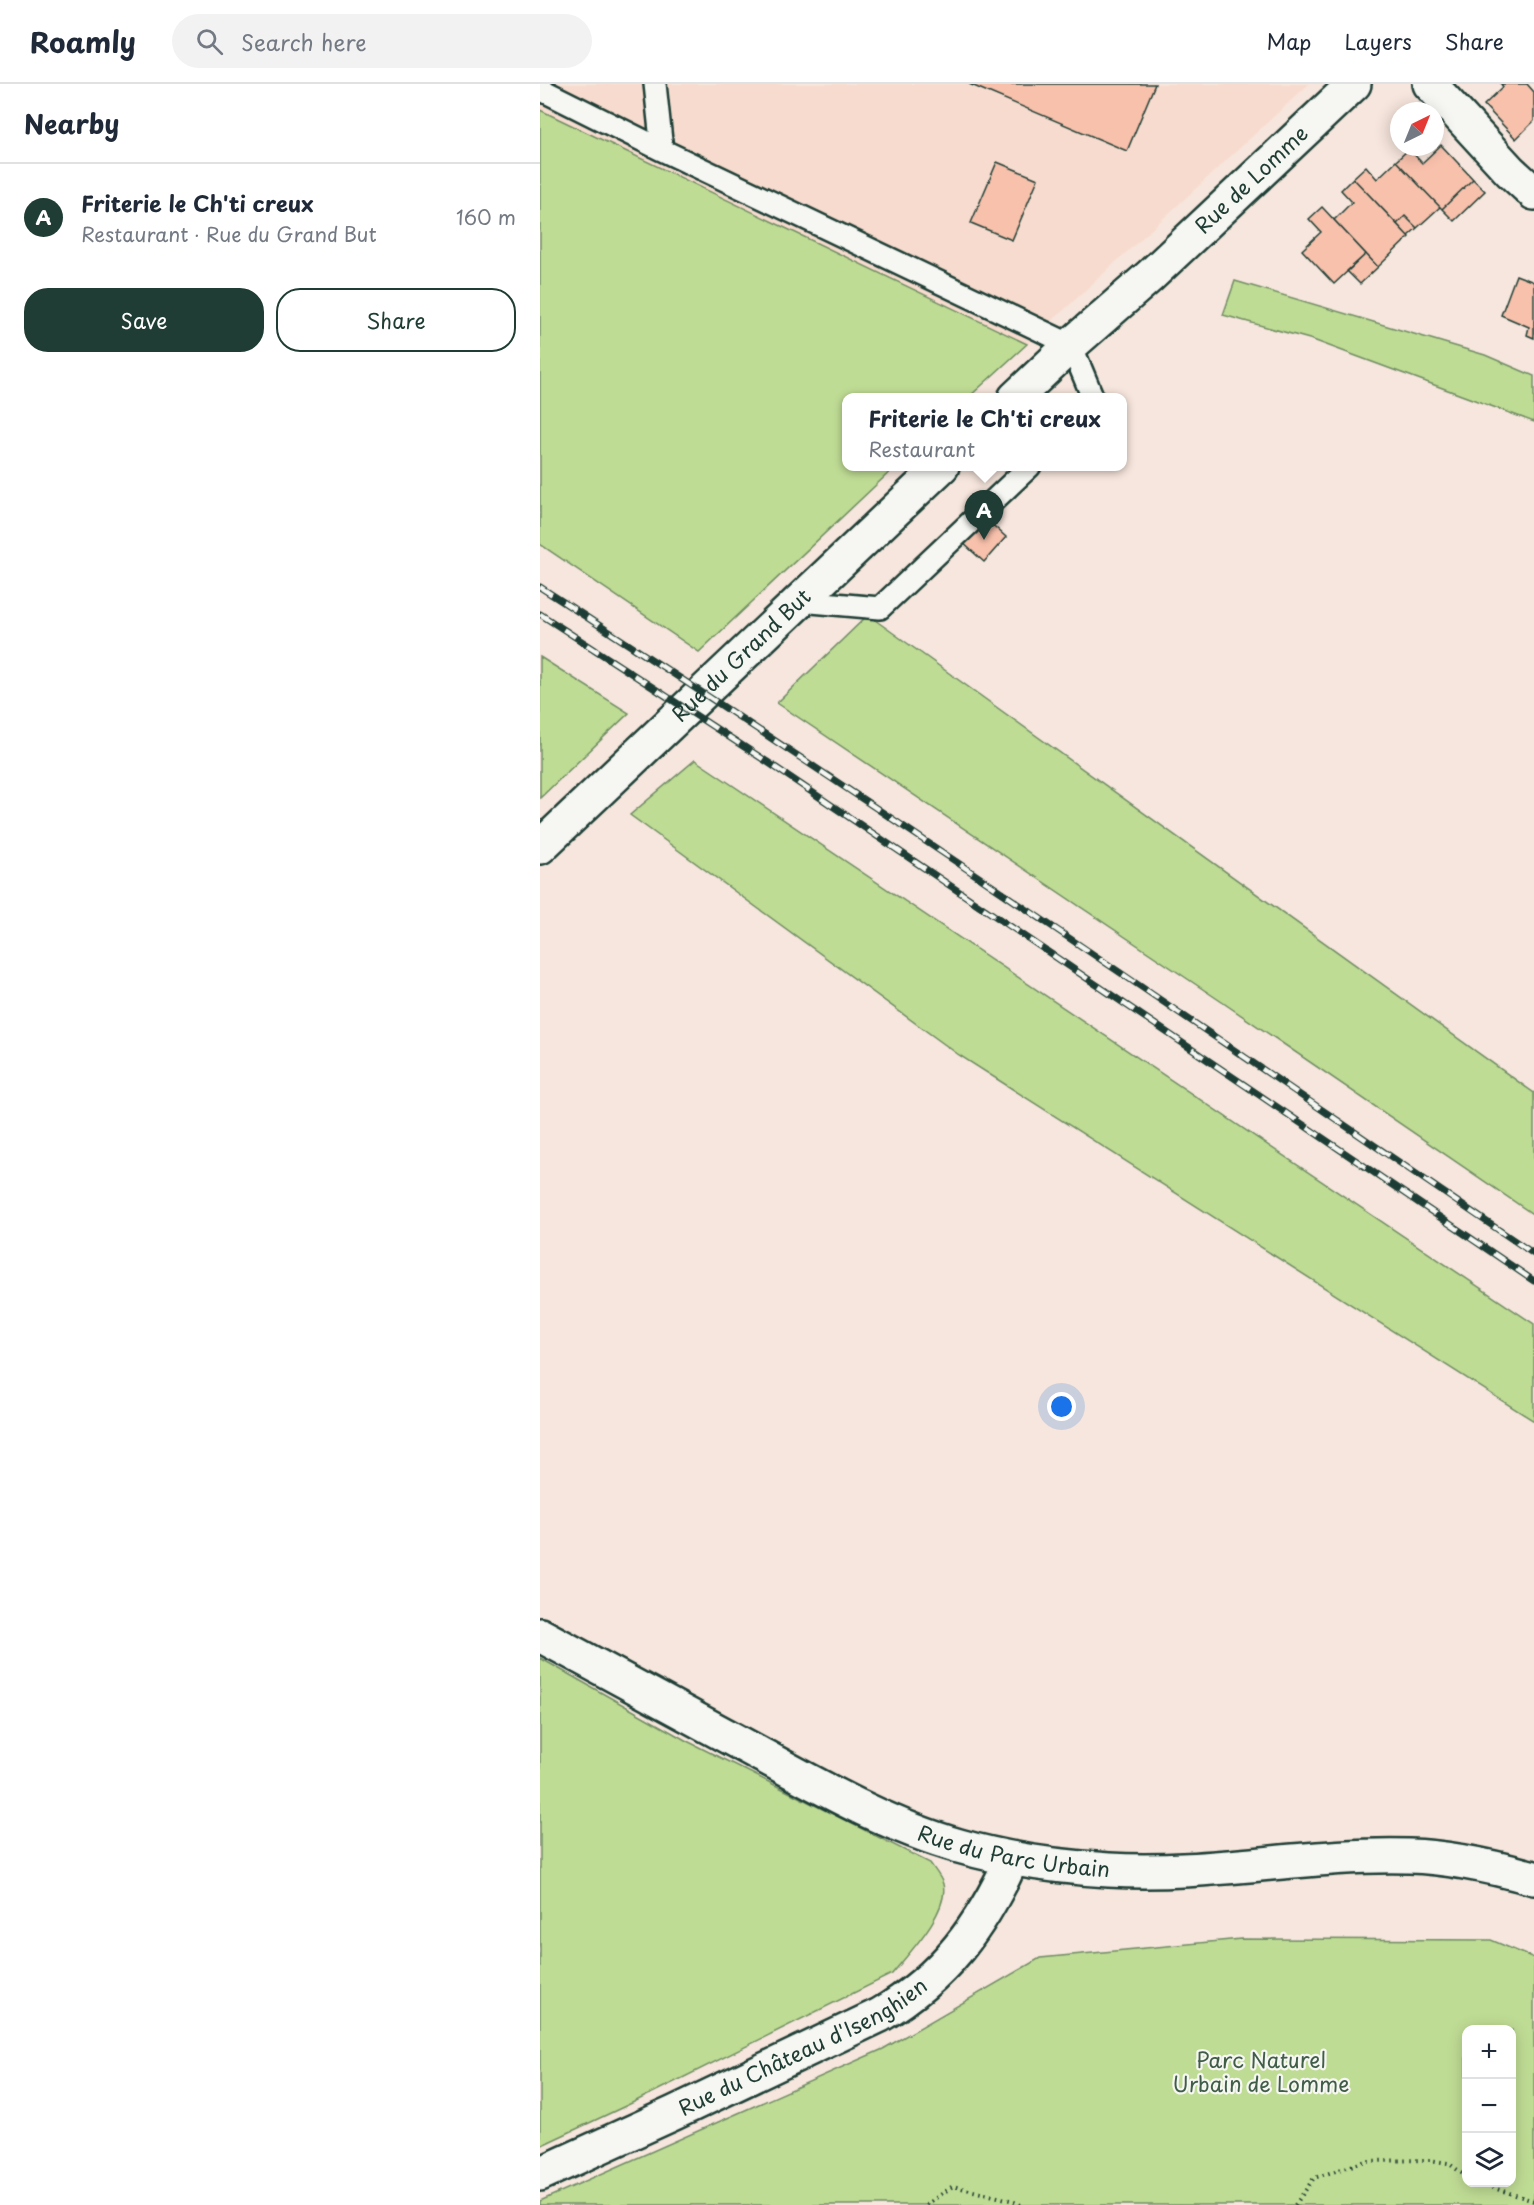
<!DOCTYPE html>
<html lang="en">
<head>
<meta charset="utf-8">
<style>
	:root { --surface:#fff; --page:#f2f2f3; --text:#1f2937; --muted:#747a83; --line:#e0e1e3; --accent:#1f3d34 }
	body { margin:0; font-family:"Playpen Sans",sans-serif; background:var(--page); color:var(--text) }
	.controls { position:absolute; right:18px; bottom:18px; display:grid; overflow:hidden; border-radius:12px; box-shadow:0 3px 15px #0003 }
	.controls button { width:54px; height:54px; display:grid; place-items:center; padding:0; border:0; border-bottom:2px solid var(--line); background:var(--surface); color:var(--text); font:30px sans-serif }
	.compass { position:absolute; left:850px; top:18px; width:54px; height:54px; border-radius:50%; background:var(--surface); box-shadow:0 3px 15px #0003; rotate:43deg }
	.you { position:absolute; left:522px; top:1323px; width:21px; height:21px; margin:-15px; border:4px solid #fff; border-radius:50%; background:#1a73e8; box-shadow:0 0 0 9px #1a73e833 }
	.badge { display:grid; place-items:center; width:39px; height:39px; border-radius:50%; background:var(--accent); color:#fff; font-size:20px; font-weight:700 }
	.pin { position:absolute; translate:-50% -50px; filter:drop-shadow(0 2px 3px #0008) }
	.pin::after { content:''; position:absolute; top:32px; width:21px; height:18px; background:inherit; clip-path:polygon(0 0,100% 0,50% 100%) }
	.popup { position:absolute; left:302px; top:309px; width:285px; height:78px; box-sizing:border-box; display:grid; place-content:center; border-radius:12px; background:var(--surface); filter:drop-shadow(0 2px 4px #0005); font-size:20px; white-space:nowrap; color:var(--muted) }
	.popup b { font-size:22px; color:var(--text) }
	.popup::after { content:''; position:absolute; left:50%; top:100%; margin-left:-12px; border:12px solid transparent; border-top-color:var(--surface) }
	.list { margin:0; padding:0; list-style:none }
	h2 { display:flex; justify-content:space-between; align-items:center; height:78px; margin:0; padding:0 24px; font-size:26px }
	h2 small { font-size:20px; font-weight:400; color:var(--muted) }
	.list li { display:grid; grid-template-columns:39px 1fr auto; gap:18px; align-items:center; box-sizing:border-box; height:108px; padding:0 24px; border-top:2px solid var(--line) }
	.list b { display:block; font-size:22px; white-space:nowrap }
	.list p { margin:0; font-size:20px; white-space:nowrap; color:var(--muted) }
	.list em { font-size:20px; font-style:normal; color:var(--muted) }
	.actions { display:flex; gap:12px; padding:18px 24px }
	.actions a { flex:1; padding:14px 0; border:2px solid var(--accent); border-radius:24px; text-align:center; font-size:21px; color:var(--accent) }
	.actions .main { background:var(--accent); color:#fff }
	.icon { flex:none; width:33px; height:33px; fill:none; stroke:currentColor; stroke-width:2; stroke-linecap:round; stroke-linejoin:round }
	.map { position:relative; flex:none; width:994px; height:2121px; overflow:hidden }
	header { display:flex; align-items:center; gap:36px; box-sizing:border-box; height:84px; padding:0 30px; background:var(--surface); border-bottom:2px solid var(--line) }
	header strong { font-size:28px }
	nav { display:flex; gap:33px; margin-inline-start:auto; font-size:21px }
	.search { width:420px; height:54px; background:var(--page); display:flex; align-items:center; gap:15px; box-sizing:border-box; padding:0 21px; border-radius:33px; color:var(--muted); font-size:22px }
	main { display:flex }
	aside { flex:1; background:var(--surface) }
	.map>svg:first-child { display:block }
	.built { fill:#f7dbce }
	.green { fill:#bfdc94; stroke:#6f8c64; stroke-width:1.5; fill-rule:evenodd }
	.building { fill:#f8c1ac; stroke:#1f3d34; stroke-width:1.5 }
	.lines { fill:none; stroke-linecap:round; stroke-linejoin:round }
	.lane-casing { stroke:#1f3d34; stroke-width:26 }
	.street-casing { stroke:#1f3d34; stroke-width:38 }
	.secondary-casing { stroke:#1f3d34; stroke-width:38 }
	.path { stroke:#1f3d34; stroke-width:4; stroke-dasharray:1.5 4.5; stroke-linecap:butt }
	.lane { stroke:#f6f6f2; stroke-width:21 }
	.street { stroke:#f6f6f2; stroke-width:33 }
	.secondary { stroke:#f6f6f2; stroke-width:33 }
	.rail-casing { stroke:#1f3d34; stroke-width:7 }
	.rail { stroke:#f6f6f2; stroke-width:4.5; stroke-dasharray:14; stroke-linecap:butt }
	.labels { text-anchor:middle; stroke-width:4.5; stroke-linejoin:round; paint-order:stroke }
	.street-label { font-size:21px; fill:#1f3d34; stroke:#f6f6f2 }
	.park-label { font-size:21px; fill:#3f5d47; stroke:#f6f6f2 }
</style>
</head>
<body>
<header>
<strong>Roamly</strong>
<div class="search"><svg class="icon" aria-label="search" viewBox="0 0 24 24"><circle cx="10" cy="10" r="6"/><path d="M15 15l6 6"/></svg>Search here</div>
<nav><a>Map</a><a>Layers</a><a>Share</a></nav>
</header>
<main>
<aside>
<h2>Nearby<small></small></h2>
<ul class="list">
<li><span class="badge">A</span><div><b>Friterie le Ch'ti creux</b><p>Restaurant · Rue du Grand But</p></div><em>160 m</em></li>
</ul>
<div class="actions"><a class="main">Save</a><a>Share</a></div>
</aside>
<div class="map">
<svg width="994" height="2121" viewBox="0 0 994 2121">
	<rect width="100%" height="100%" fill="#f7e6dd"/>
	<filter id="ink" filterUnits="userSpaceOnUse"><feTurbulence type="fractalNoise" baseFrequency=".0167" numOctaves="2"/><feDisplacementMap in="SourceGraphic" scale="12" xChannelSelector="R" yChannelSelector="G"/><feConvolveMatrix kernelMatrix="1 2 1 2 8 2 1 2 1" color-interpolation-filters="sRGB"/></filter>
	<g filter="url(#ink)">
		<path class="built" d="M0,0H769L487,260L0,26Z"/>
		<path class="green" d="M0,26L487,260L429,313L306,314V382L355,383L159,568L0,460Z
			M695,197L945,271L994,292V338L773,256L683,231Z
			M328,531L994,1009V1131L679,916L237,619Z
			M0,573L89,629L0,714Z
			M155,676L994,1240V1337L419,971L90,731Z
			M0,1574L147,1657L390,1779C394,1785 401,1793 403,1800C410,1827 368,1870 352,1890L94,2018L0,2062Z
			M701,1855L951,1856L994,1874V2121H0V2117L343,1965L500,1874ZM926,1946H972V2098H926Z"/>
		<path class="building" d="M429,0H615L587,67Z
			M961,0H987L994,8V37L976,55L944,21L963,3Z
			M901,61L933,95L902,125L856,77L869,65L882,79Z
			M856,77L900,123L877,144L865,132L857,140L813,94L826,82L837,95Z
			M457,78L498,95L472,156L431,139Z
			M813,94L869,153L838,183L794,136L812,118L801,106Z
			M933,95L945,107L914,137L902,125Z
			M782,123L826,170L794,200L762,166L781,148L769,135Z
			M865,132L877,144L868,152L857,140Z
			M826,170L838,183L820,200L807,187Z
			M976,191L994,198V254L987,251L989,243L961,231Z
			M445,434L466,453L444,478L422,458Z"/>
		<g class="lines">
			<defs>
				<path id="lane" d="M115,0L122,66L531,261L553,314
					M0,5L122,66
					M260,517L340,524L490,382"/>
				<g id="street">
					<path d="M890,0L970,87L994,109"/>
					<path id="s1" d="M0,1551C73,1590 145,1630 218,1669C282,1704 348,1742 419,1762C468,1776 519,1783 569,1786C670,1792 769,1769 869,1772C911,1773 954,1783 994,1794"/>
					<path id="s2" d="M0,2090L134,2029L340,1931C405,1892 441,1843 472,1775"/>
				</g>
				<g id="secondary">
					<path id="s3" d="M475,314L531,261L610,192L814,0"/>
					<path id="s4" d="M0,763L402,382"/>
				</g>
			</defs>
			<use href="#lane" class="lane-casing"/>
			<use href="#street" class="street-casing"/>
			<use href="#secondary" class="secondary-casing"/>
			<path class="path" d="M935,2098L994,2117
				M386,2121L413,2102L470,2116L481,2121
				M755,2121L774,2094L826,2077L890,2076L908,2079L926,2092"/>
			<use href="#lane" class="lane"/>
			<use href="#street" class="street"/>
			<use href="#secondary" class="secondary"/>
			<defs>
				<path id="rail" d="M0,503C335,719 664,946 994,1170
					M0,530L229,679L994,1197"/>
			</defs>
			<use href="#rail" class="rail-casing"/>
			<use href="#rail" class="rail"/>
		</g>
	</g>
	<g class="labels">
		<g class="street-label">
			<text dy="7" stroke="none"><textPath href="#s3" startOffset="322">Rue de Lomme</textPath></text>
			<text dy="7" stroke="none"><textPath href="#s4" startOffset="278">Rue du Grand But</textPath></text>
			<text dy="7" stroke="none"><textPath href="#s1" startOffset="525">Rue du Parc Urbain</textPath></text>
			<text dy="7" stroke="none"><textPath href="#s2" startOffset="292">Rue du Château d'Isenghien</textPath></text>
		</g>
		<g class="park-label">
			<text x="721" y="1984">Parc Naturel<tspan x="721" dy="24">Urbain de Lomme</tspan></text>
		</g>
	</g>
</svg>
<div class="controls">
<button>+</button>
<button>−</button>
<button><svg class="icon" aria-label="layers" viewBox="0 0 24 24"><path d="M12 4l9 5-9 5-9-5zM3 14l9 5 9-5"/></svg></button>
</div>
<svg class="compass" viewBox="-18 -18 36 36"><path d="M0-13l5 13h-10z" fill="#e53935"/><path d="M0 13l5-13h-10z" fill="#747a83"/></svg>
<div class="you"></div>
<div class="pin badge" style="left:444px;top:456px">A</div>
<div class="popup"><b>Friterie le Ch'ti creux</b>Restaurant</div>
</div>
</main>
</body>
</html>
